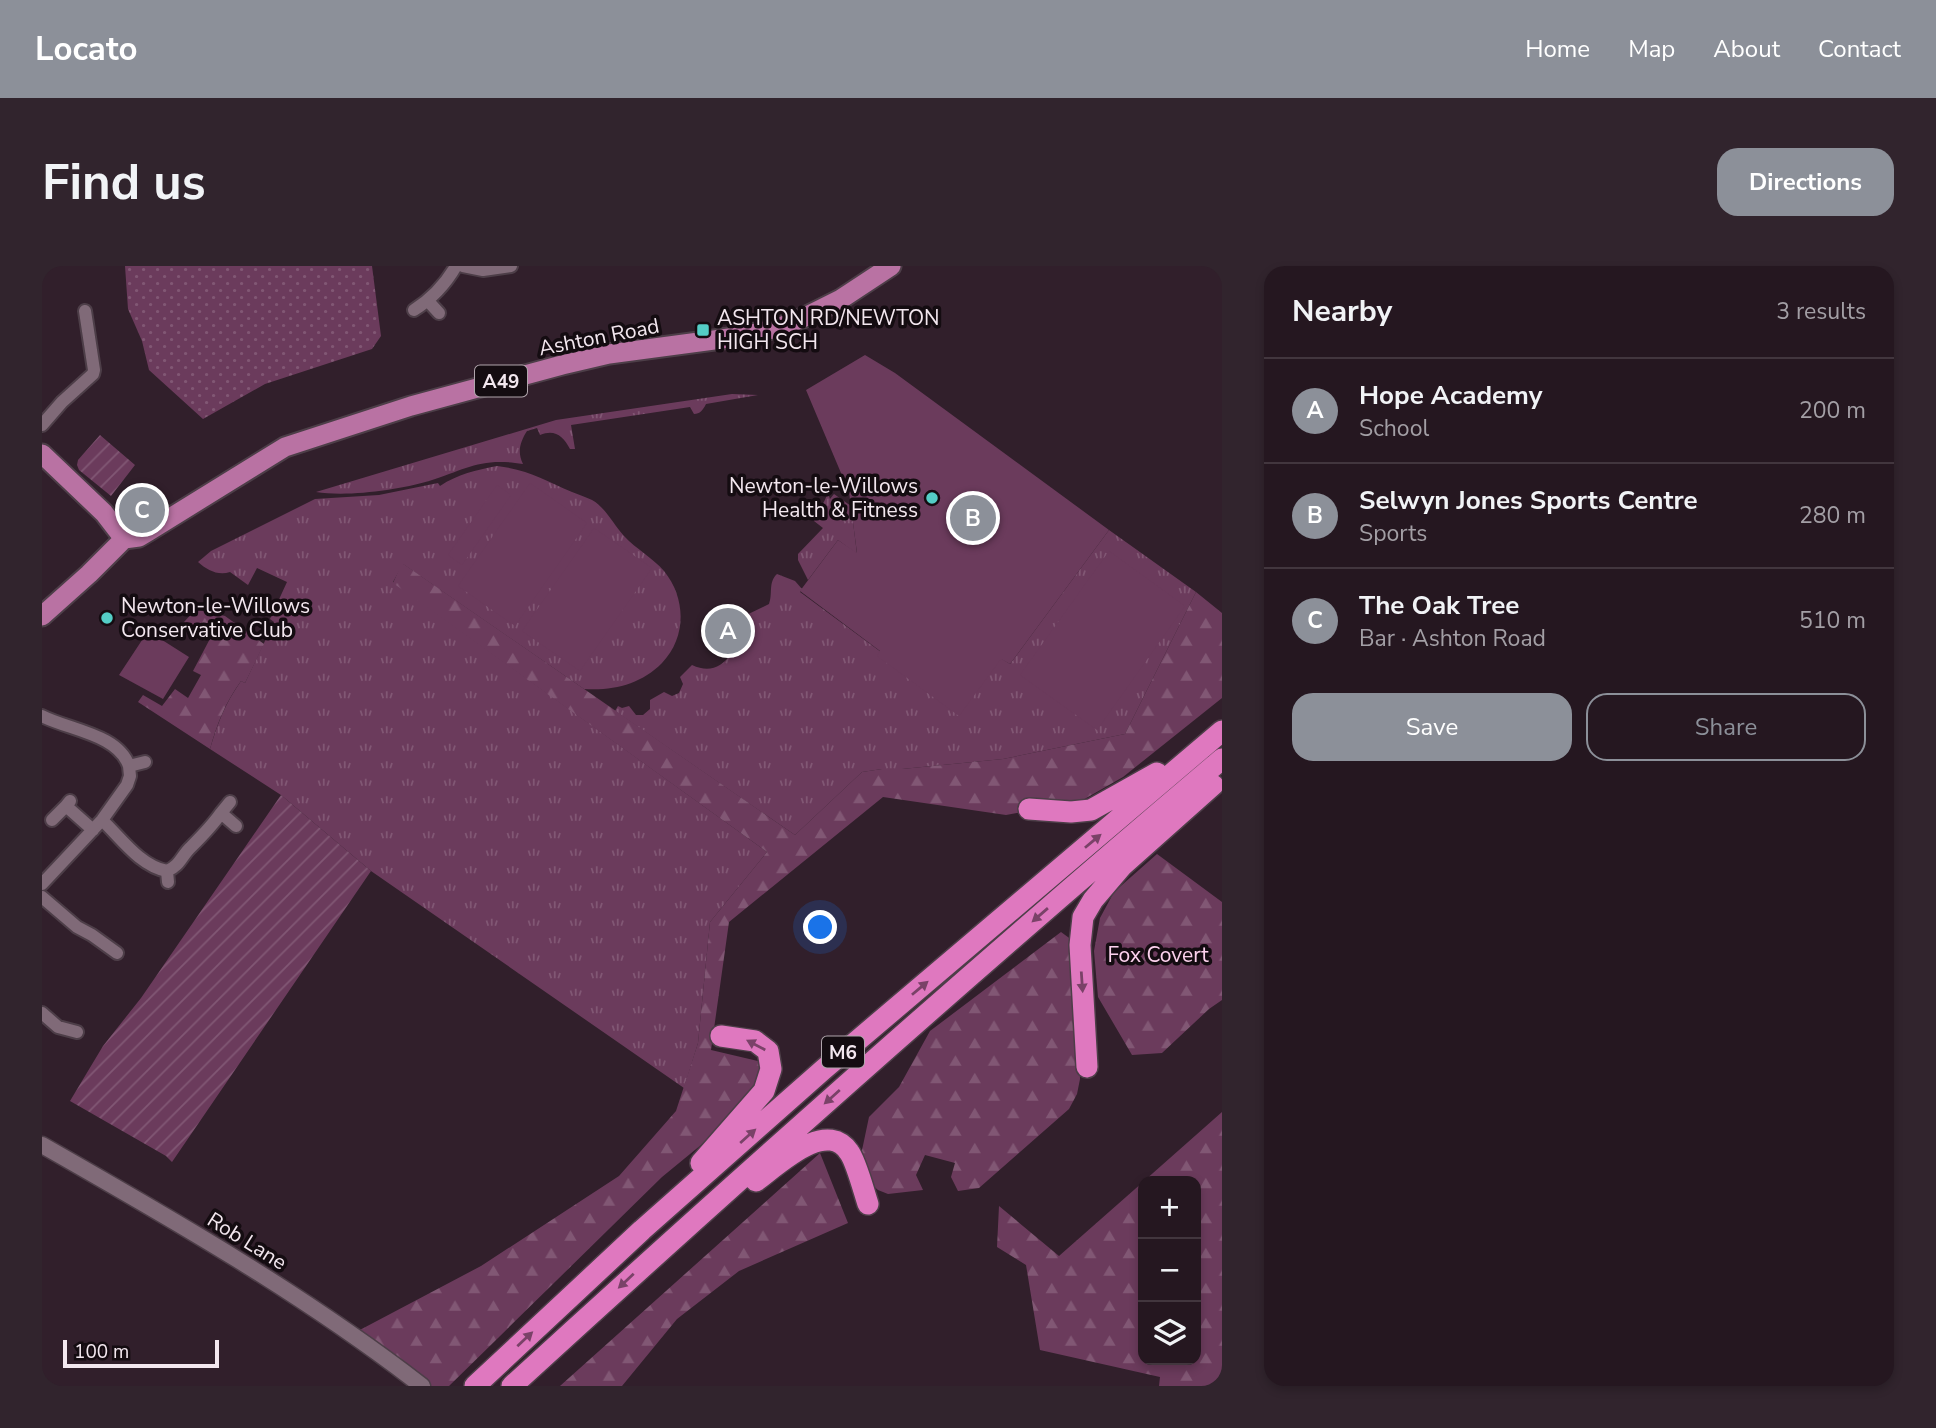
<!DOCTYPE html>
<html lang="en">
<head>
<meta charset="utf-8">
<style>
	:root { --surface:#251720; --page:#31242d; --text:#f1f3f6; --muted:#a39fa5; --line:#42363e; --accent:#8c9099 }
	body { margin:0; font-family:"Nunito Sans",sans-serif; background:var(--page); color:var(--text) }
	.controls { position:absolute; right:21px; bottom:21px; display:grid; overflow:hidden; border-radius:14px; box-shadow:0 4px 10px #0003 }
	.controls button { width:63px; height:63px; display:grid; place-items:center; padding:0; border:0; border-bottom:2px solid var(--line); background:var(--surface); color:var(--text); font:35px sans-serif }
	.scale { position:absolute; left:21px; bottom:18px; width:156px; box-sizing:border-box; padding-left:7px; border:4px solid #f3e7ef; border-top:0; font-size:19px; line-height:24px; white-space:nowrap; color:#f3e7ef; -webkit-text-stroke:5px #140c11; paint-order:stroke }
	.you { position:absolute; left:779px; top:662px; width:24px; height:24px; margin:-18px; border:5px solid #fff; border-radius:50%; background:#1a73e8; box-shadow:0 0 0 10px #1a73e833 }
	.badge { display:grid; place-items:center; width:46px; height:46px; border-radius:50%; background:var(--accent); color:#fff; font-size:23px; font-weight:700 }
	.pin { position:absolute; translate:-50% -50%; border:4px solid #fff; box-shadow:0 2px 7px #0006 }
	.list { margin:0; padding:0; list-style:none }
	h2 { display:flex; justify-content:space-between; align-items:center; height:91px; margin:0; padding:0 28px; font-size:30px }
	h2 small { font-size:23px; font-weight:400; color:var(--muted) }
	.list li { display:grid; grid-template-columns:46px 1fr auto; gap:21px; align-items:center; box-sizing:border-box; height:105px; padding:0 28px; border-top:2px solid var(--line) }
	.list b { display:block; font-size:26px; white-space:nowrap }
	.list p { margin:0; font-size:23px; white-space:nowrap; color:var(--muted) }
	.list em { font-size:23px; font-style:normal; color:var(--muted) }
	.actions { display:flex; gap:14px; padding:21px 28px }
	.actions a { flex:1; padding:16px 0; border:2px solid var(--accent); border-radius:21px; text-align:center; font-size:24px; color:var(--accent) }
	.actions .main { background:var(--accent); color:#fff }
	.icon { flex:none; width:38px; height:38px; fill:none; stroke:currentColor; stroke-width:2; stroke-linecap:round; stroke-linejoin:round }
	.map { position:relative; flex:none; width:1180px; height:1120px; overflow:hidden; border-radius:21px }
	header { display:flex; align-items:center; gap:42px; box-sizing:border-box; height:98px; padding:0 35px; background:var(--accent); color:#fff }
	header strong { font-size:33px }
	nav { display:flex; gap:38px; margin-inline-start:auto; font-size:24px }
	.intro { display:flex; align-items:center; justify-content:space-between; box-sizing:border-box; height:168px; padding:0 42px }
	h1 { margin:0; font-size:49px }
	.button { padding:18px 32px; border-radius:21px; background:var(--accent); color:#fff; font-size:24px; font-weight:700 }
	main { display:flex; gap:42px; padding:0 42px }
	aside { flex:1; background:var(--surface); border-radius:21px; box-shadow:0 4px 10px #0003 }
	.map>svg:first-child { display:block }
	.grass { fill:url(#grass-tufts) }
	.forest { fill:url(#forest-firs) }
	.park { fill:url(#park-dots) }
	.garden { fill:url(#garden-furrows) }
	.pitch { fill:#6b3b5c }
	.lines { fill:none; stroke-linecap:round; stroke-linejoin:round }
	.minor-casing { stroke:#4d3e48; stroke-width:16 }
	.tertiary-casing { stroke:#4d3e48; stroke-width:19 }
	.primary-casing { stroke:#4d3e48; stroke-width:23 }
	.motorway-casing { stroke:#4d3e48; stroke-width:24 }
	.minor { stroke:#806a78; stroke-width:12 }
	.tertiary { stroke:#806a78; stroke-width:16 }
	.primary { stroke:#b972a3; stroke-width:19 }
	.motorway { stroke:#df78bf; stroke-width:21 }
	.oneway { fill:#7a4268 }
	.poi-dot { fill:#54cdc6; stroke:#140c11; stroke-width:2.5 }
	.labels { text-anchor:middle; stroke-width:7; stroke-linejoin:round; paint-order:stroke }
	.shield { fill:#140c11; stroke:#b0a5ac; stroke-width:2 }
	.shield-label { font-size:19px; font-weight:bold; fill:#f3e7ef }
	.poi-label { font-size:21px; fill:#f3e7ef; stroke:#140c11; text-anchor:start }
	.street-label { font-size:21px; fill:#f3e7ef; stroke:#140c11 }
	.park-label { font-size:21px; fill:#fdd2ee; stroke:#140c11 }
</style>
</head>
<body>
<header>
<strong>Locato</strong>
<nav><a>Home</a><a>Map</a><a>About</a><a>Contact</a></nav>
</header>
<div class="intro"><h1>Find us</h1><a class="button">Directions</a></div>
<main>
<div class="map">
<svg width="1180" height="1120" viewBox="0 0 1180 1120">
	<defs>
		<pattern id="grass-tufts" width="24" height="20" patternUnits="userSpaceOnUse" patternTransform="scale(1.75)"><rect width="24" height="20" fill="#6b3b5c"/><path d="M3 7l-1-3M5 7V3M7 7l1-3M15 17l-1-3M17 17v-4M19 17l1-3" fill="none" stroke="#815774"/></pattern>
		<pattern id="forest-firs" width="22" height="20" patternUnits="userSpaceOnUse" patternTransform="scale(1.75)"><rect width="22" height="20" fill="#6b3b5c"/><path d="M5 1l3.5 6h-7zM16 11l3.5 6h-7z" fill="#815774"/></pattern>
		<pattern id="park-dots" width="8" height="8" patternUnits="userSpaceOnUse" patternTransform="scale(1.75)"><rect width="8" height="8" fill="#6b3b5c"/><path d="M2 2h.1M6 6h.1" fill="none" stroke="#815774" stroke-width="1.8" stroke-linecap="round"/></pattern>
		<pattern id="garden-furrows" width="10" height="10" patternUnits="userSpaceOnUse" patternTransform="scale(1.75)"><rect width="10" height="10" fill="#6b3b5c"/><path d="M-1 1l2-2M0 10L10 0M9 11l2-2" fill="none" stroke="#815774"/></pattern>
	</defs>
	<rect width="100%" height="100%" fill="#311f2b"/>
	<path class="grass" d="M690,128L716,129L664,138C661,144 658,148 652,148L648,141L529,159L533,183H528C521,170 513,163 498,169L495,162L485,165C478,176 475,186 481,198C438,191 425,203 387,215C356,224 306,231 274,226L514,154Z
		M455,200C487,204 502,214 530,226C537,229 544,231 550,234C564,242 571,258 582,270C594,283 611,292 622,305C644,332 645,371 620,397C599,418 572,425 542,423L361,298L351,316L725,586L668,656L656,777L642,822L329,605L239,529L168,483C176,456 183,438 199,415L203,417L232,356L228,353L245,316L215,302L206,319L188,306C176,310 165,304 156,296L169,285L273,233L337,229L396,217L398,220C416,208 434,204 455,200Z
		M786,227L788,233L792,228L809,240L815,288L796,274L766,314L756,294V288L781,262L772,255L776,249Z
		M1067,264L1154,326L1083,468L961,493L860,503H840L820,506L753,569L573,445L576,440L580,442L587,440L594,449H601L608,443V434L622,426L630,430L637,427L641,418L638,411L650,399C667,407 679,402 690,387C693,383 694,382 696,377C697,369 696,360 696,353L727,338C731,328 726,316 735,308L753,315L760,323L758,326L839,386L836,390L960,393L968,398Z"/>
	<path class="forest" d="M360,297L753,569L820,506L840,503H860L961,493L1083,468L1154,326L1180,347V432L1081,511L1039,535L964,549L841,531L687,656L669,784L720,796V812L676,865L620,911L407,1120H385L314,1066L439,1000L577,910L634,845L656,777L668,656L725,586L351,317Z
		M154,343L183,350L222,378L203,417L199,415C183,437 175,458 168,483L96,436L101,429L120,440L133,423L146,432L159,409L151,405L171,367L142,356Z
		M1115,588L1180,636V734L1167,743L1120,787L1090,789L1056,731L1052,685L1058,652L1072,626Z
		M1019,666L1034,677L1038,813L1035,828L1027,843L937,922L916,925L909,911L913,897L883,889L874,909L881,924L846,928L836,924L828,917L819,889L827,851L857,821L888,765Z
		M1180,846V1120H1117L1118,1111L998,1084L984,999L955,981L957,940L1017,990L1101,916V1094H1154V915H1102Z
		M778,887L806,957L697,1005L635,1053L580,1120H518Z"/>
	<path class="park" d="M83,0H330L339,70L330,83L223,118L161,153L107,104L100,75L86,43Z"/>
	<path class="garden" d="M58,169L93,199L69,230L37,204L35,199L36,194Z
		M239,529L329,605L130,896L124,890L28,835L61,780L99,732Z"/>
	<path class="pitch" d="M823,89L853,107L1067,264L968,398L959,393L917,450L835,390L838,385L758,325L796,274L815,287L807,226L764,124Z
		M488,217L545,257L473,360L416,320Z
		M455,219L469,229L420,299L406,289Z
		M552,262L610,302L538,405L480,365Z
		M1067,285L1143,340L1055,464L978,409Z
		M106,365L147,391L121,433L77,409Z"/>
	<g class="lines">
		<defs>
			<path id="minor" d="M421,0L441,4L469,0
				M386,35L397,47
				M372,44C391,32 403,19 414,0
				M0,159L20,136L51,108L52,104L43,45
				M0,450C27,464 76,468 87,500L103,496
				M28,535L24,540L51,564
				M188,536L179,547L194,560
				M10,554L24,540
				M60,554C79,572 98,600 125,605
				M126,616L125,605C138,600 140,589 149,581C160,570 170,560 179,547
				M0,618L60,554L85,519L88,510L87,500
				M0,631L35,661L50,669L75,687
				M0,747L16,761L35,766"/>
			<path id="tertiary" d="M0,879C130,953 261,1028 380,1120"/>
			<path id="primary" d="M0,188L62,247L82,273
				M82,273L97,271L107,265L243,181L369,140L520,99L567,88L702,70L738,61L763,51L799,33L849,0
				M0,350L47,308L82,273"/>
			<path id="motorway" d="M987,543L1029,546L1049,544L1115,507
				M1045,801L1038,679L1041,651L1051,634L1080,600L1171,519
				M659,897L722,825L729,803L726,785L713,775L679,770
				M714,915C736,899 784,852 807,886C814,895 822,926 826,938
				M433,1120L600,964L782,803L1180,465
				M470,1120C703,907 939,697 1180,493"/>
		</defs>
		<use href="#minor" class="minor-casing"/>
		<use href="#tertiary" class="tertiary-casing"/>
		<use href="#primary" class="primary-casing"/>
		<use href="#motorway" class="motorway-casing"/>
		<use href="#minor" class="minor"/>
		<use href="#tertiary" class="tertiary"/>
		<use href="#primary" class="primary"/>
		<use href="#motorway" class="motorway"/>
	</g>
	<defs><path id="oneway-solid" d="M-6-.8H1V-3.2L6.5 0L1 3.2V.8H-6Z" transform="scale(1.75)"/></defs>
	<g class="oneway">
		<use href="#oneway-solid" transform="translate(1051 575) rotate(-40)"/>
		<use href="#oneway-solid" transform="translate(998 649) rotate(139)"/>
		<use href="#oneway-solid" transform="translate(1040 716) rotate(86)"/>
		<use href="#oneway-solid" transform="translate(878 722) rotate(-40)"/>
		<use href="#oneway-solid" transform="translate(714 779) rotate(-152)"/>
		<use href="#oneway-solid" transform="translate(790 831) rotate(138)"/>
		<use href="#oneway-solid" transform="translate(706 870) rotate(-42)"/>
		<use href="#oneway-solid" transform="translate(584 1015) rotate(137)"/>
		<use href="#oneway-solid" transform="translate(483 1073) rotate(-43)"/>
	</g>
	<g class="poi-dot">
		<rect x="654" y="57" width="14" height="14" rx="3.5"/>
		<circle cx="890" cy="232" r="7"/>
		<circle cx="65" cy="352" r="7"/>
	</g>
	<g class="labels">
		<g class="shield">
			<rect x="433" y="99.5" width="52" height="31" rx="5"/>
			<rect x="780" y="770.5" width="42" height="31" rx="5"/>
		</g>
		<g class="shield-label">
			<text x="459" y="122">A49</text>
			<text x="801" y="793">M6</text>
		</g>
		<g class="poi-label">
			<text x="675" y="59">ASHTON RD/NEWTON<tspan x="675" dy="24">HIGH SCH</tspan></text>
			<text x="876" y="227" text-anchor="end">Newton-le-Willows<tspan x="876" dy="24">Health &amp; Fitness</tspan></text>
			<text x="79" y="347">Newton-le-Willows<tspan x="79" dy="24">Conservative Club</tspan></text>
		</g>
		<g class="street-label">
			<text transform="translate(557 71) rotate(-11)" y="7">Ashton Road</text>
			<text transform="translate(205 975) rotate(32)" y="7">Rob Lane</text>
		</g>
		<g class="park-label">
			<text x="1116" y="696">Fox Covert</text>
		</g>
	</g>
</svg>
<div class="controls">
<button>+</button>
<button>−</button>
<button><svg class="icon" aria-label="layers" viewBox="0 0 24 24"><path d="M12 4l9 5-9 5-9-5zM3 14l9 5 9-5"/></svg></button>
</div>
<div class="scale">100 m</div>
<div class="you"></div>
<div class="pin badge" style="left:686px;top:365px">A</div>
<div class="pin badge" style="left:931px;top:252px">B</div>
<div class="pin badge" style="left:100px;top:244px">C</div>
</div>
<aside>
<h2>Nearby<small>3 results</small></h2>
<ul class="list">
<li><span class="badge">A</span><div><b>Hope Academy</b><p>School</p></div><em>200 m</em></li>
<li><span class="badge">B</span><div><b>Selwyn Jones Sports Centre</b><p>Sports</p></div><em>280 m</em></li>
<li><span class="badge">C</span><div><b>The Oak Tree</b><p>Bar · Ashton Road</p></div><em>510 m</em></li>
</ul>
<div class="actions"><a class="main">Save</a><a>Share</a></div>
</aside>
</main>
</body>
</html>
